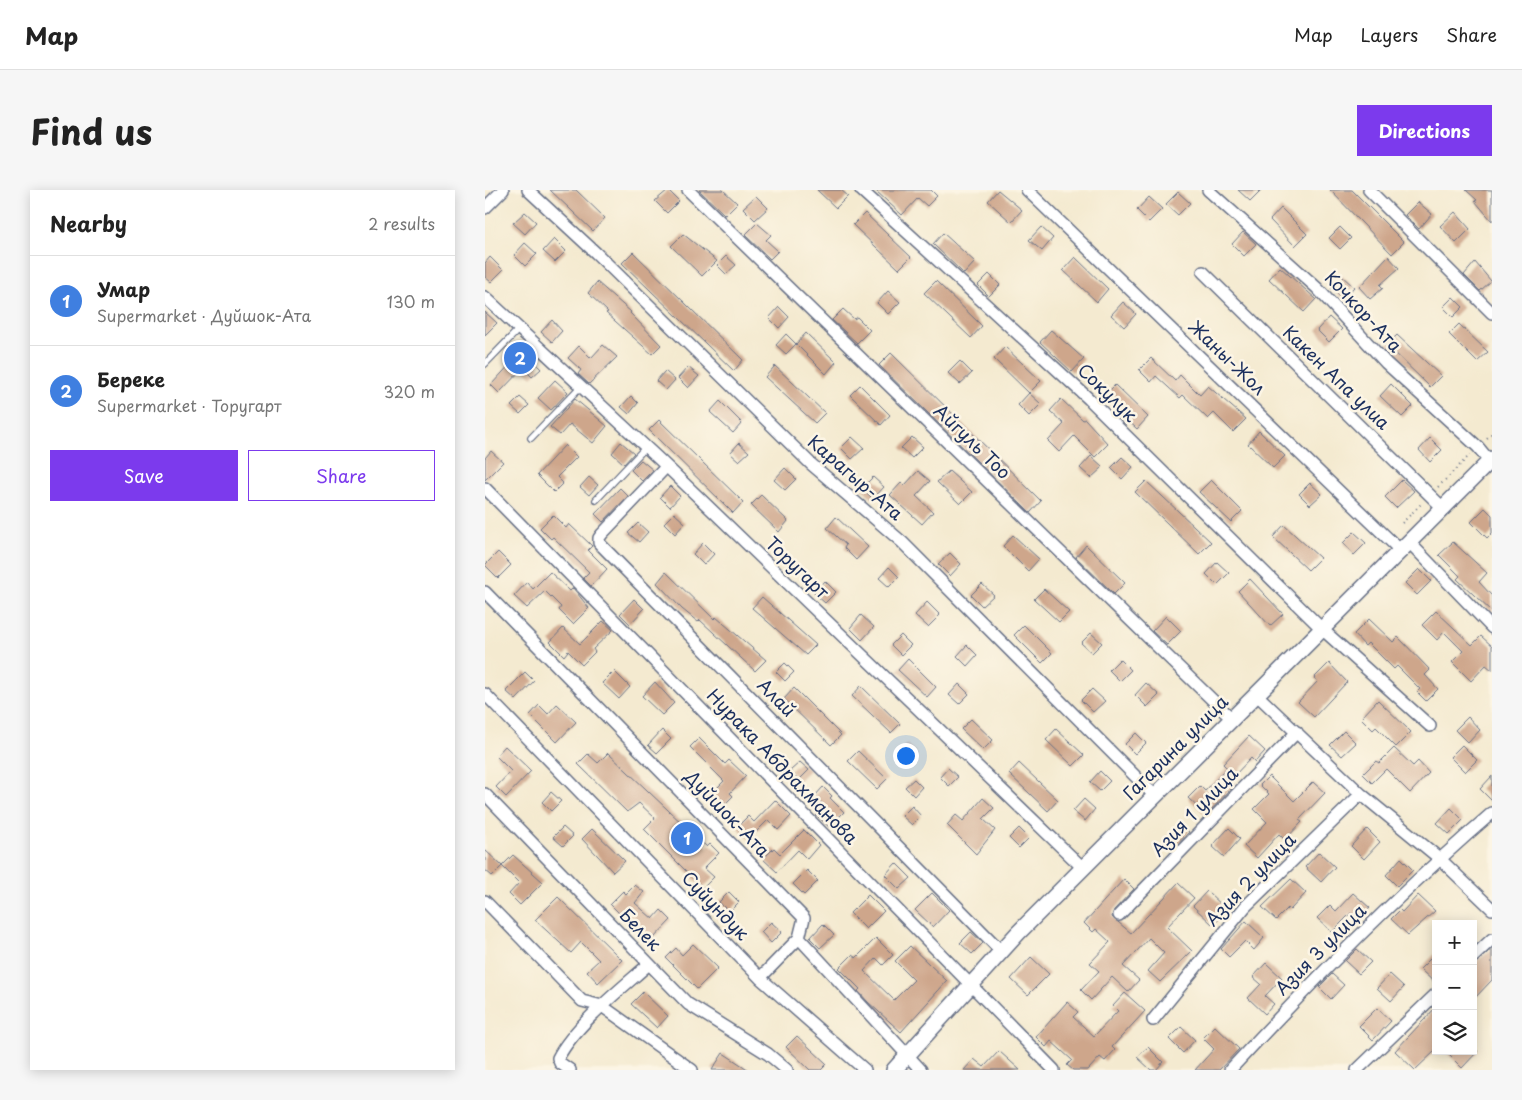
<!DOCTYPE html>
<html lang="en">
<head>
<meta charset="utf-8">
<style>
	:root { --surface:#fff; --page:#f6f6f6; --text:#222; --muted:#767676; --line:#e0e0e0; --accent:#7c3aed }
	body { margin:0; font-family:"Playpen Sans",sans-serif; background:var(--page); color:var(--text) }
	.controls { position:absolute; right:15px; bottom:15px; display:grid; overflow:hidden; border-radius:0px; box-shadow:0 2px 12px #0003 }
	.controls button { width:45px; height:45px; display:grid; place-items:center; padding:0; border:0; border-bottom:1px solid var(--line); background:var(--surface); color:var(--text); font:25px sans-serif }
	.you { position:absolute; left:420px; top:565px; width:18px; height:18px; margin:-12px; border:4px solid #fff; border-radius:50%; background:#1a73e8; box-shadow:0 0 0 8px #1a73e833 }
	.badge { display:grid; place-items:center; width:32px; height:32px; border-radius:50%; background:var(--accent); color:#fff; font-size:16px; font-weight:700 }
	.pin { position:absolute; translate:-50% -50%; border:2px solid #fff; box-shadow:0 1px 5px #0006 }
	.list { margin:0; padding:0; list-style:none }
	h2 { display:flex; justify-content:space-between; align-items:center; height:65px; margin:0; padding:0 20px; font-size:21px }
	h2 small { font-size:16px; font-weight:400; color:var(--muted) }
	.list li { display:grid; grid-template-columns:32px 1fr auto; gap:15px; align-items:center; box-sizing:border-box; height:90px; padding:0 20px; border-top:1px solid var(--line) }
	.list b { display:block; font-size:19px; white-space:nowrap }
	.list p { margin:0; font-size:16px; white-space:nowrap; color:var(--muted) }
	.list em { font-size:16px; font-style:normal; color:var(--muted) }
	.actions { display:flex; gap:10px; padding:15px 20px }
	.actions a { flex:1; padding:11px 0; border:1px solid var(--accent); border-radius:0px; text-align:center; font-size:18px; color:var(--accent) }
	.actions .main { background:var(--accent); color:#fff }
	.icon { flex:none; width:28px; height:28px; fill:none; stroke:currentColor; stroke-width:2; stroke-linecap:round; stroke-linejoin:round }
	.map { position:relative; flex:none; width:1007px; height:880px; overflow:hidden; border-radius:0px }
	header { display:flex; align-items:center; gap:30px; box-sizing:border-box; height:70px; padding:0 25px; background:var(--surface); border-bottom:1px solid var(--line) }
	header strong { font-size:24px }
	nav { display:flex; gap:28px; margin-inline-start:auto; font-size:18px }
	.intro { display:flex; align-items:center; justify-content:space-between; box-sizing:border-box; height:120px; padding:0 30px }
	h1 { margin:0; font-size:35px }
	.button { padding:12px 22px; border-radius:0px; background:var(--accent); color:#fff; font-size:18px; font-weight:700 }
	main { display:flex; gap:30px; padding:0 30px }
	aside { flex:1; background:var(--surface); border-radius:0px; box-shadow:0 2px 12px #0003 }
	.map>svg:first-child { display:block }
	.building { fill:#cea68b }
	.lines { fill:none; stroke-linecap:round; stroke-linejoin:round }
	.service-casing { stroke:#677086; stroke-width:8 }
	.minor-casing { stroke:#677086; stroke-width:14 }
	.secondary-casing { stroke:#677086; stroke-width:18 }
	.path { stroke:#677086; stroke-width:2; stroke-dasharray:1 4; stroke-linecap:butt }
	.service { stroke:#fff; stroke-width:5.5 }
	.minor { stroke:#fff; stroke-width:11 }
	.secondary { stroke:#fff; stroke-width:15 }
	.labels { text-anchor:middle; stroke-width:5; stroke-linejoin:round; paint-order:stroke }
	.street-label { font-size:18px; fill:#1b2f5e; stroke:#fcf5e5 }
</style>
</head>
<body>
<header>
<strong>Map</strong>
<nav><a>Map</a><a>Layers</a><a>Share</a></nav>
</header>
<div class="intro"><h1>Find us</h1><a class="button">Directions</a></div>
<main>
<aside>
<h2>Nearby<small>2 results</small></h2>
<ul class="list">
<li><span class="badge" style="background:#3f7fe0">1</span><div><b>Умар</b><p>Supermarket · Дуйшок-Ата</p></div><em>130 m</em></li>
<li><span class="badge" style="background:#3f7fe0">2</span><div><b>Береке</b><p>Supermarket · Торугарт</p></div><em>320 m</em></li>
</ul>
<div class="actions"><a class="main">Save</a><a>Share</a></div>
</aside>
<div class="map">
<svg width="1007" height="880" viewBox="0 0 1007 880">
	<rect width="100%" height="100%" fill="#fcf5e5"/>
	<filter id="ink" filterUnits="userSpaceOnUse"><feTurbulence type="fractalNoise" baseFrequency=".02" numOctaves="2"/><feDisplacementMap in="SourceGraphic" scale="10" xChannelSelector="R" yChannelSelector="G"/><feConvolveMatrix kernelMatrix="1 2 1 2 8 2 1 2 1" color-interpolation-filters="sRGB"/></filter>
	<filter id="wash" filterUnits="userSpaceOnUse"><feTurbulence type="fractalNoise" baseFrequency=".0096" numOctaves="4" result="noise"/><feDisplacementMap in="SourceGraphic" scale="20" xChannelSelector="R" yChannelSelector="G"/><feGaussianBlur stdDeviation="1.12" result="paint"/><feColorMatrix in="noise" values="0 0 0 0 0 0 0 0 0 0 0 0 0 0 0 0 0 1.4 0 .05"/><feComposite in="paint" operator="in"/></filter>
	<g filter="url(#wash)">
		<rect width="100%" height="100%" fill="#f4ead0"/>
		<g id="blocks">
			<path class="building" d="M65,0H91L120,28L108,41Z
				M183,0L194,11L182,23L170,11Z
				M214,0H238L252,13L240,25Z
				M332,0H356L363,6L351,18Z
				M390,0H446L452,6L442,16L433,8L417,25Z
				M513,0L537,20L526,32L503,11Z
				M753,0H776L765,11Z
				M845,0H867L919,52L907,64Z
				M981,0H1007V31L990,11L992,10Z
				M693,2L705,13L693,25L681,14Z
				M271,6L283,18L270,30L258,18Z
				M664,7L677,19L664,32L652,20Z
				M933,12L947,24L934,39L920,25Z
				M796,18L822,44L810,56L785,30Z
				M40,22L51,32L40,44L28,33Z
				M970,22L985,39L971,53L955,36Z
				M380,23L426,67L414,79L368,35Z
				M272,33L286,45L281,50L293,61L285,69L260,45Z
				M556,37L568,48L557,61L544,50Z
				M855,37L866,48L855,59L844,48Z
				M758,42L771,54L759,66L747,54Z
				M458,43L490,72L479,84L448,54Z
				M198,44L232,71L217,86L186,56Z
				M69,49L81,61L70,72L58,61Z
				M40,53L52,64L40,76L29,65Z
				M148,62L258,170L249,181L137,73Z
				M241,66L251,75L241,84L232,75Z
				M903,66L914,78L895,95L898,98L885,109L874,97Z
				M5,67L18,80L6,92L0,87V73Z
				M590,67L623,99L612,112L578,80Z
				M990,72L1006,91L995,101L979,85Z
				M795,77L831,109L819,122L784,89Z
				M504,84L515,95L504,106L493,95Z
				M857,86L869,97L858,109L846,98Z
				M451,91L497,136L486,148L439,103Z
				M112,92L146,122L145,123L176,155L167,164L121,123L123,122L103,103Z
				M403,101L415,112L403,124L392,113Z
				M968,107L978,117L968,127L958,117Z
				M638,112L651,124L639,137L626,125Z
				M294,117L304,127L294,138L284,128Z
				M358,119L369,129L372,127L385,140L372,153L347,130Z
				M0,122L12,133L0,145Z
				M844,127L857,139L844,152L832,140Z
				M67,130L77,141L67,152L56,142Z
				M974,134L1003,162L992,172L964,144Z
				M566,140L599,169L587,182L555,152Z
				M321,143L351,172L341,184L311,154Z
				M301,144L311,154L301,164L291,155Z
				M912,145L956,186L945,197L902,155Z
				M118,155L132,167L104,194L93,184L96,180L83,168L94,156L106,168Z
				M520,157L556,191L544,203L556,214L544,226L533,215L544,203L509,169Z
				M36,158L56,179L47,187L38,178L14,203L6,195L29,170L27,168Z
				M406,163L556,311L545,323L394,175Z
				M666,168L690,191L695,185L715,205L723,196L761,229L748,242L729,223L723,229L698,205L695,208L671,186L666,192L654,180Z
				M475,171L487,183L475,194L463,183Z
				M290,176L340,223L330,233L280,187Z
				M203,177L214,186L203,198L193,188Z
				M180,181L190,190L181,200L171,191Z
				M70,190L83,202L66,220L53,208Z
				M906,194L928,216L917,227L895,206Z
				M375,195L405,225L396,235L365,205Z
				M630,195L663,227L652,239L618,207Z
				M146,206L153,213L144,224L136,217Z
				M35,207L44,215L35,224L26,216Z
				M90,209L122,236L108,253L85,234L75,245L65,237Z
				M576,209L598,230L600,229L623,254L610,267L589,246L574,262L563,251L579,234L565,221Z
				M235,211L257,233L248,243L225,222Z
				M174,230L258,312L248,323L164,240Z
				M774,241L800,266L788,278L763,254Z
				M367,247L379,258L367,269L356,258Z
				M427,247L438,257L427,268L416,258Z
				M945,248L957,260L945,272L934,260Z
				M136,252L149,263L139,274L127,263Z
				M254,253L264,262L254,271L245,263Z
				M80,255L92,267L72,287L78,293L69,302L52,285Z
				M6,261L18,272L0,290V268Z
				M606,266L618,277L606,288L595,278Z
				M637,267L648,277L637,289L626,278Z
				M156,270L168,280L157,291L146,280Z
				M300,278L311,289L300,300L289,290Z
				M433,281L445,291L431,306L448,322L437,334L405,305L416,293L419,296Z
				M464,281L487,302L475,314L452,292Z
				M104,287L113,295L104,305L95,297Z
				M388,287L399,297L388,309L377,298Z
				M726,290L757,321L746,332L714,302Z
				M917,290L929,301L911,318L900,307Z
				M661,291L726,352L714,364L650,302Z
				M825,293L837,304L825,315L814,304Z
				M185,296L195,306L185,317L175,307Z
				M135,298L143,306L118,332L110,324Z
				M276,305L303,331L294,342L266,315Z
				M1000,318L1007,325V343L1002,348L986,332Z
				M189,323L200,333L190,344L179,333Z
				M68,325L81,338L84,334L107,356L103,360L122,379L106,396L98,388L104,382L68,347L66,349L55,338Z
				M351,327L383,357L371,370L359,358L361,355L342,338Z
				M153,333L163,342L154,352L143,343Z
				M799,335L835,368L823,380L788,347Z
				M869,342L881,353L869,365L858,353Z
				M528,345L554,369L543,381L518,356Z
				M968,352L1002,383L994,392L1007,406V422L972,389L975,386L954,365Z
				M218,353L229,364L219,375L208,364Z
				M601,355L640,393L629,404L591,367Z
				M13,362L26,375L13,388L0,375Z
				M465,363L476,374L465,386L453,374Z
				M732,372L744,383L732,395L721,384Z
				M404,377L414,387L404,397L394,388Z
				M934,379L946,391L932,405L920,393Z
				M65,382L85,401L88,398L104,418L88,434L74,420L76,417L60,401L42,418L29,406L42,392L48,399Z
				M181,382L229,429L231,427L281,470L270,481L215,430L213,432L197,419L172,393Z
				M765,389L798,424L785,436L753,401Z
				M340,391L351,402L340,413L329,403Z
				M497,394L509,405L497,416L486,405Z
				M559,399L584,422L574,432L549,409Z
				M277,407L331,455L321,465L267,418Z
				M149,409L159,419L145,434L135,424Z
				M442,412L455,425L443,437L430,425Z
				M951,421L987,455L996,446L1007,456V480L1001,475L986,491L967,472L978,461L959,442L952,450L937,435Z
				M376,425L389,437L377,450L365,438Z
				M681,426L696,441L682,455L667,441Z
				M884,429L908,452L913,447L945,480L940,485L953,499L941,511L932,502L935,499L912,476L909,479L883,453L880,456L869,444Z
				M118,431L128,440L108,459L110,462L97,475L83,461L79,466L65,452L78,438L95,454Z
				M539,435L567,463L557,473L529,445Z
				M606,443L617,453L607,463L596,453Z
				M416,445L426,455L416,465L406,455Z
				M482,455L492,465L482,476L472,466Z
				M423,469L451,497L442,507L413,480Z
				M635,469L646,480L635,491L624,480Z
				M300,473L309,482L300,491L291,482Z
				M844,473L862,492L829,527L813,512L833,491L829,488Z
				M129,481L145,497L134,509L117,493Z
				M40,482L49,491L31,510L21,501Z
				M170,492L189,513L177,525L157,506Z
				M661,493L674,505L662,517L650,505Z
				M474,494L484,504L474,514L464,505Z
				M376,496L415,534L406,543L367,506Z
				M309,498L356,545L346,555L299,509Z
				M607,499L620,511L608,522L596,510Z
				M893,510L926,542L911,557L891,537L888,540L876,528Z
				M72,514L91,532L72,552L45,525L54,515L63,524Z
				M983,527L995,540L983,553L970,540Z
				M486,529L508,550L498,560L476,539Z
				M571,539L599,565L588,576L561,550Z
				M177,540L186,549L172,563L163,555Z
				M859,541L871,553L857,566L845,555Z
				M651,543L661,553L650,564L640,554Z
				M764,546L780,561L770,572L766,568L744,591L749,596L721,625L703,608L715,596L720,601L742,578L738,574Z
				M214,548L240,574L244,570L261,586L245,603L248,606L233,621L221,609L239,591L205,557Z
				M422,554L431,562L422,572L413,563Z
				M977,555L992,570L980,582L965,567Z
				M20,556L46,581L21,607L11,597L26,581L11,566Z
				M909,558L928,576L933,571L944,583L925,603L901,579L887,593L878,584L891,571L894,573Z
				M373,561L402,589L392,599L363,571Z
				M123,563L222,657L225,654L234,663L219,678L229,687L218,698L159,639L170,628L154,613L142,622L93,574L103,564L113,573Z
				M315,572L324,580L314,590L305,581Z
				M534,573L573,610L563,621L524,584Z
				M463,578L473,587L464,596L455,587Z
				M615,581L625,591L615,601L605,592Z
				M784,586L809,611L828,592L840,603L814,630L817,632L800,650L794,644L772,668L759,656L782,632L769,619L784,604L775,595Z
				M1007,586V611L995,599Z
				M429,589L437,597L429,606L420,597Z
				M338,597L347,606L345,608L359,622L344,637L331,625L340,616L329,607Z
				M66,602L76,611L66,621L57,612Z
				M498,608L509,618L498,629L510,640L491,664L462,635L471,625L478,631Z
				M599,609L610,619L600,631L588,621Z
				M290,610L306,626L293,640L283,630L264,649L252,637L263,626L269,632Z
				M427,616L436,626L427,635L417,626Z
				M966,618L978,630L964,644L952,633Z
				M696,634L704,642L688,659L680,651Z
				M78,637L88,646L78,656L68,647Z
				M534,638L544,648L534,658L524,648Z
				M744,638L755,649L739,667L727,656Z
				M107,639L140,671L128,682L97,649Z
				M882,639L895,652L879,669L866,656Z
				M319,640L334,655L322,669L313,660L292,682L278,669L289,658L295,664Z
				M0,660L17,676L7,686L0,680Z
				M834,662L850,677L836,692L820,677Z
				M28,665L58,692L35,715L24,704L34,693L17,676Z
				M916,668L928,680L912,696L901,685Z
				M411,673L426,688L414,699L400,685Z
				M322,680L333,691L319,705L308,694Z
				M639,689L649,699L629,720L627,727L646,743L693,693L709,708L682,737L707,761L675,792L663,781L679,763L664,748L638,776L654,790L643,802L627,787L606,810L596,800L614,781L605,773L625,752L611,739L608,742L599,733Z
				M806,689L821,703L805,720L803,718L791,730L777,717Z
				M150,695L159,702L150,713L168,729L176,720L186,730L166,751L140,723L137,726L125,714L138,701L141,704Z
				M722,701L742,720L728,735L708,716Z
				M244,702L254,712L244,722L234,712Z
				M447,703L464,720L448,737L430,720Z
				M868,703L885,718L873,730L866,723L847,742L832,728L845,715L851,721Z
				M383,705L399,721L381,739L365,723Z
				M933,705L950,721L923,745L906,729L915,720L917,722Z
				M73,707L137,770L113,793L102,781L114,770L96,752L86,763L50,730Z
				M761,731L779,748L769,760L760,751L744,767L736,759Z
				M286,732L297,742L286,753L276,742Z
				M338,734L349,745L335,758L325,748Z
				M486,742L498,753L487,764L475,753Z
				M391,748L408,765L398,775L391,768L379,781L409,810L429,790L410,771L425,756L462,791L416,842L383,812L373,801L375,799L354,778L367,765L371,768Z
				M208,754L233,778L212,799L181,768L191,758L197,765Z
				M872,759L886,772L874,784L860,771Z
				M1007,759V790L988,810V774Z
				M951,763V794L935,779Z
				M546,767L564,784L543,805L526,789Z
				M781,773L797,788L780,806L789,814L780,824L763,808L776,794L768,787Z
				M847,784L859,795L846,809L834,797Z
				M905,784L919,797L906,811L892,798Z
				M158,802L183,826L172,838L146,814Z
				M640,803L660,821L627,857L630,860L620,871L615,867L603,880H588L582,875L587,870L566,851L561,857L551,847L582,812L593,822L588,827L609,846L633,821L628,816Z
				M951,817V860L930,880L910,861Z
				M892,818L906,831L888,850L874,836Z
				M730,836L754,859L734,880H710L729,859L718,848Z
				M696,837L710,850L698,863L684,849Z
				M312,846L342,874L336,880H325L301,857Z
				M663,857L678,872L671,880H666L652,867Z
				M514,861L535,880H479L489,869L499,877Z
				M960,861H993L977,878Z
				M238,863L264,880H227Z"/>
		</g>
	</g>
	<g filter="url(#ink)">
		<use href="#blocks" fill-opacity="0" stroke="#677086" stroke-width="1"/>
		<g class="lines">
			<defs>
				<path id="service" d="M0,174L34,139
					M46,248L96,196
					M111,310L161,257"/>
				<path id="minor" d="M43,0L111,63L326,274L417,352L670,606
					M203,0L747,529
					M376,0L604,209L837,439L945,536
					M542,0L917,362
					M723,0L832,98L901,173L993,257L1007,274
					M884,0L1007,123
					M0,18L18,0
					M718,82L959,319
					M0,107L176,271L598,678
					M181,277L117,344L114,348V353L516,761
					M0,298L569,880
					M925,353L1007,438
					M0,402L319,728L314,748L436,880
					M0,504L275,788L380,880
					M771,504L876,604L954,668L1007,719
					M0,604L203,814L283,864L302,880
					M0,711L97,811L117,816L207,880
					M634,725L812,542
					M988,767L1007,749
					M275,788L314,748
					M668,830L760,717L876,604
					M85,880L75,873L73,868C90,835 136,799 164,774
					M745,880C828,790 914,703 1007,623
					M872,880L951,804"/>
				<path id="secondary" d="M409,880L533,743L1007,269"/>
			</defs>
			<use href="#service" class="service-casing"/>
			<use href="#minor" class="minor-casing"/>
			<use href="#secondary" class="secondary-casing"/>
			<path class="path" d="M1002,248L1007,243
				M953,297L985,265
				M917,333L937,313"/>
			<use href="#service" class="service"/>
			<use href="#minor" class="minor"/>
			<use href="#secondary" class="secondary"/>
		</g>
	</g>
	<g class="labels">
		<g class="street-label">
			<text transform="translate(878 122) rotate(47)" y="6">Кочкор-Ата</text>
			<text transform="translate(742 168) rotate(44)" y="6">Жаны-Жол</text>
			<text transform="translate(851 188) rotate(44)" y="6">Какен Апа улиа</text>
			<text transform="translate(622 203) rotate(44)" y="6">Сокулук</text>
			<text transform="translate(487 252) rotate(44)" y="6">Айгуль Тоо</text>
			<text transform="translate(370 288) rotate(41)" y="6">Карагыр-Ата</text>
			<text transform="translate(312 378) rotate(44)" y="6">Торугарт</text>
			<text transform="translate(291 508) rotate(45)" y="6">Алай</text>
			<text transform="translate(691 558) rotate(-45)" y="6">Гагарина улица</text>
			<text transform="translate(297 577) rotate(46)" y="6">Нурака Абдрахманова</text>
			<text transform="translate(710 622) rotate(-46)" y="6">Азия 1 улица</text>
			<text transform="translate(242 624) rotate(46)" y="6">Дуйшок-Ата</text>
			<text transform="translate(766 690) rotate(-46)" y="6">Азия 2 улица</text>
			<text transform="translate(230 716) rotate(46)" y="6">Суйундук</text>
			<text transform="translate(155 740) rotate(46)" y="6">Белек</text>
			<text transform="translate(836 760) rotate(-45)" y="6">Азия 3 улица</text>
		</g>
	</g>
</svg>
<div class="controls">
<button>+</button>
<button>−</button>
<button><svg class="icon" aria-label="layers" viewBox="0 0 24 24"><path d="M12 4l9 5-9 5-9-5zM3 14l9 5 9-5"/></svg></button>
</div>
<div class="you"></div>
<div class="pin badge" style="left:202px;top:648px;background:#3f7fe0">1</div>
<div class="pin badge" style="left:35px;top:168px;background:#3f7fe0">2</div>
</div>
</main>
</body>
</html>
